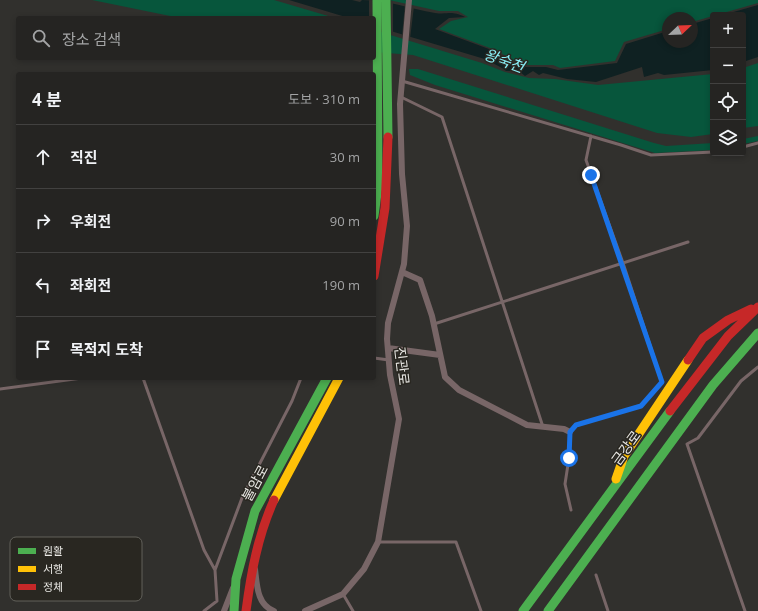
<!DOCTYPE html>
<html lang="ko">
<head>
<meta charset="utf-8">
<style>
	:root { --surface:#252422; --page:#2d2c2a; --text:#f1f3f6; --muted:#a3a4a5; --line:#424140 }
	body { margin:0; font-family:"Open Sans","Noto Sans KR",sans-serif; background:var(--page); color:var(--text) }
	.controls { position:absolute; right:12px; top:12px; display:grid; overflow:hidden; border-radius:4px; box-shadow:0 2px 6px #0003 }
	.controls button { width:36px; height:36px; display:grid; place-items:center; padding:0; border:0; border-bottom:1px solid var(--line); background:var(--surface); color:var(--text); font:20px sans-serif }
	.compass { position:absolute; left:662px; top:12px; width:36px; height:36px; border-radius:50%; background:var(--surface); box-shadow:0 2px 6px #0003; rotate:67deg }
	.stop { position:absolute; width:12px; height:12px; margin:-9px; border:3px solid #1a73e8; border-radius:50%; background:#fff }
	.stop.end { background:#1a73e8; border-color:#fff; box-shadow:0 1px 4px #0008 }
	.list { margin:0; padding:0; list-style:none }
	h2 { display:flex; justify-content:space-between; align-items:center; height:52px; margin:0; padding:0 16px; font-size:17px }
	h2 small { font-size:13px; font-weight:400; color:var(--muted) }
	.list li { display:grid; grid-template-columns:26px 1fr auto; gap:12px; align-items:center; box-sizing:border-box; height:64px; padding:0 16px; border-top:1px solid var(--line) }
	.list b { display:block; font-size:15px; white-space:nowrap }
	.list em { font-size:13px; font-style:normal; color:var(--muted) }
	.icon { flex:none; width:22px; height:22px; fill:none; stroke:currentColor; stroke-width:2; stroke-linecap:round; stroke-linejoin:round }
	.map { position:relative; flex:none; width:758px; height:611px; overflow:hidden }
	.search { position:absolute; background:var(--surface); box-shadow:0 2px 6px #0003; left:16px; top:16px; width:360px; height:44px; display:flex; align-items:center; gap:10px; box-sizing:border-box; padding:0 14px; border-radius:4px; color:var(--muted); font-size:15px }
	.panel { position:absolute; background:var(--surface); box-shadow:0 2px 6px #0003; left:16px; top:72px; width:360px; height:308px; border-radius:4px }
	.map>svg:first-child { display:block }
	.green { fill:#07563c }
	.water { fill:#0f2122 }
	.pier { fill:#31302d }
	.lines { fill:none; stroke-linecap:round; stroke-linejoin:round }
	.lane { stroke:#786667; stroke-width:3 }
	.street { stroke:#786667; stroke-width:6 }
	.fast { stroke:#4caf50; stroke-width:9 }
	.slow { stroke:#ffc107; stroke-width:9 }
	.jam { stroke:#c62828; stroke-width:9 }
	.route { stroke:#1a73e8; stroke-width:5 }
	.labels { text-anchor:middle; stroke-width:3; stroke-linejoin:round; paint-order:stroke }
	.street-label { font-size:14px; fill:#e8e7e3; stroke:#292721 }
	.water-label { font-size:15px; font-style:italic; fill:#8aeff7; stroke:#292721 }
	.key { fill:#292721; stroke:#62615b; stroke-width:1 }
	.key-label { font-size:11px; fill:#e8e7e3 }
</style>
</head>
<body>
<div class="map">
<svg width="758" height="611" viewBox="0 0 758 611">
	<rect width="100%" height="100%" fill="#31302d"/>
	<path class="green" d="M92,0H274L335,18H180Z
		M389,0H758V3L692,22V18H668V29L624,42L615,61L560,68L553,65H526L512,60L498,51L439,29L451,21L468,17L458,11H439Z
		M374,30L482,63L505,72L529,78L555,79L598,85L713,74V134L691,137L657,133L413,55L374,52Z
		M758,63V126L743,128V68Z
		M409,69H418L654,143L666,146L713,143V150L655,153L435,85L410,75Z
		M758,136V141L743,144V139Z"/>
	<path class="water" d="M289,0H352L360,2L362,0C389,0 410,9 435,13C449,15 450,10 465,17L449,18L435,29L497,52L505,59L523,67H546L558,70L617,63L626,44L668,31V42H692V24L713,18V70L664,75L658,73L644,77L642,67L596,82L567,79L543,73L539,75L533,71L525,76L519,71H506C501,66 494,65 488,60L374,26V18H349Z
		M758,5V57L743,62V15H723Z"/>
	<path class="pier" d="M369,0L393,1V33L374,28V18H369Z
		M405,4L414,6L410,39L402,36Z"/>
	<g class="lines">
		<path class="lane" d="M402,81L621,145L651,155L713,152
			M401,97L442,117L543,427
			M743,147L758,143
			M434,324L688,242
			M374,358L389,360
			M143,378L204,550L215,570
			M0,389L82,378
			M571,510L565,484L569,458L570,432L576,425L641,406L662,382L623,263L586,160L591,136
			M378,542H456L481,611
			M596,575L608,611
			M343,594L353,611
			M204,611L217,601L215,570L242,498L292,401L301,378
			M745,611L687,444L698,438L741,381L758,367"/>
		<path class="street" d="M402,272L420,280L432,316L445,377L459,390L527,425L564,429L570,432
			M388,348L440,355
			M255,569C257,585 257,605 274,611
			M224,611L233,588
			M305,611L343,594L364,569L378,542L399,419L390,375L387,339L388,323L404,264L407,226L402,174L400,104L409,0"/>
		<path class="fast" d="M386,0L388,137
			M374,216L378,186L377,0
			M234,611L236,579L255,511L327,378
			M523,611L670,411
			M548,611L713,385L758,333"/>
		<path class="slow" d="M616,479L624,456L688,360
			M274,500L339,378"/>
		<path class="jam" d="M374,276L385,208L388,137
			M688,360L703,338L728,320L751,309
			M670,411L728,336L758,307
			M246,611C251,573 258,535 274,500"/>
	</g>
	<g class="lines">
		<path class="route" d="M569,458L570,432L576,425L641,406L662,382L591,175"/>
	</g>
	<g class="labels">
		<g class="street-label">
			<text transform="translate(402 366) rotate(83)" y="5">진관로</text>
			<text transform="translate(626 448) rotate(-54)" y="5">금강로</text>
			<text transform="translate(255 483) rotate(-62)" y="5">불암로</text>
		</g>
		<g class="water-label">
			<text transform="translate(504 61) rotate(20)" y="5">왕숙천</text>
		</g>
	</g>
	<rect x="10" y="537" width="132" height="64" rx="6" class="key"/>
	<rect x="18" y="548" width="18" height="6" fill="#4caf50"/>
	<rect x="18" y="566" width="18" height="6" fill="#ffc107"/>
	<rect x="18" y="584" width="18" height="6" fill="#c62828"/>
	<g class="key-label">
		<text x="43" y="555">원활</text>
		<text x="43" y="573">서행</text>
		<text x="43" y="591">정체</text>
	</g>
</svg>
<div class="controls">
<button>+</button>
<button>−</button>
<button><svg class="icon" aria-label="locate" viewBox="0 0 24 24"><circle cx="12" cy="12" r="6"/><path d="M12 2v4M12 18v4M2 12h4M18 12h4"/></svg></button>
<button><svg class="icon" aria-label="layers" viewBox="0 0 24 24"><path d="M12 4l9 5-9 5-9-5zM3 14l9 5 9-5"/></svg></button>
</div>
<svg class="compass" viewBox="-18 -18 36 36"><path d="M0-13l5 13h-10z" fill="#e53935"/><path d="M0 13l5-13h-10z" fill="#a3a4a5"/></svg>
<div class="stop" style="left:569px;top:458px"></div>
<div class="stop end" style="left:591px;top:175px"></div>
<div class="search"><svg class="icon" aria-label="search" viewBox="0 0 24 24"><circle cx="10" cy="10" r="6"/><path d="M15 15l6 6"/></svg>장소 검색</div>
<section class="panel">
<h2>4 분<small>도보 · 310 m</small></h2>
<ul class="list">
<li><svg class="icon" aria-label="ahead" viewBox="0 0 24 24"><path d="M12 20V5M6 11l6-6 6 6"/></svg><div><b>직진</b></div><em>30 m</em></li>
<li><svg class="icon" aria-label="right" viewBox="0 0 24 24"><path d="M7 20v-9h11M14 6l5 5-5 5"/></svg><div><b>우회전</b></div><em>90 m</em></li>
<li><svg class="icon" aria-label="left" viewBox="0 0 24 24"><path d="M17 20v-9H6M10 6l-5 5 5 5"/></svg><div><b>좌회전</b></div><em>190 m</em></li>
<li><svg class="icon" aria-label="arrive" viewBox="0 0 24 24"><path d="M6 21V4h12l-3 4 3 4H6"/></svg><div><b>목적지 도착</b></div></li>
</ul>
</section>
</div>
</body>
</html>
